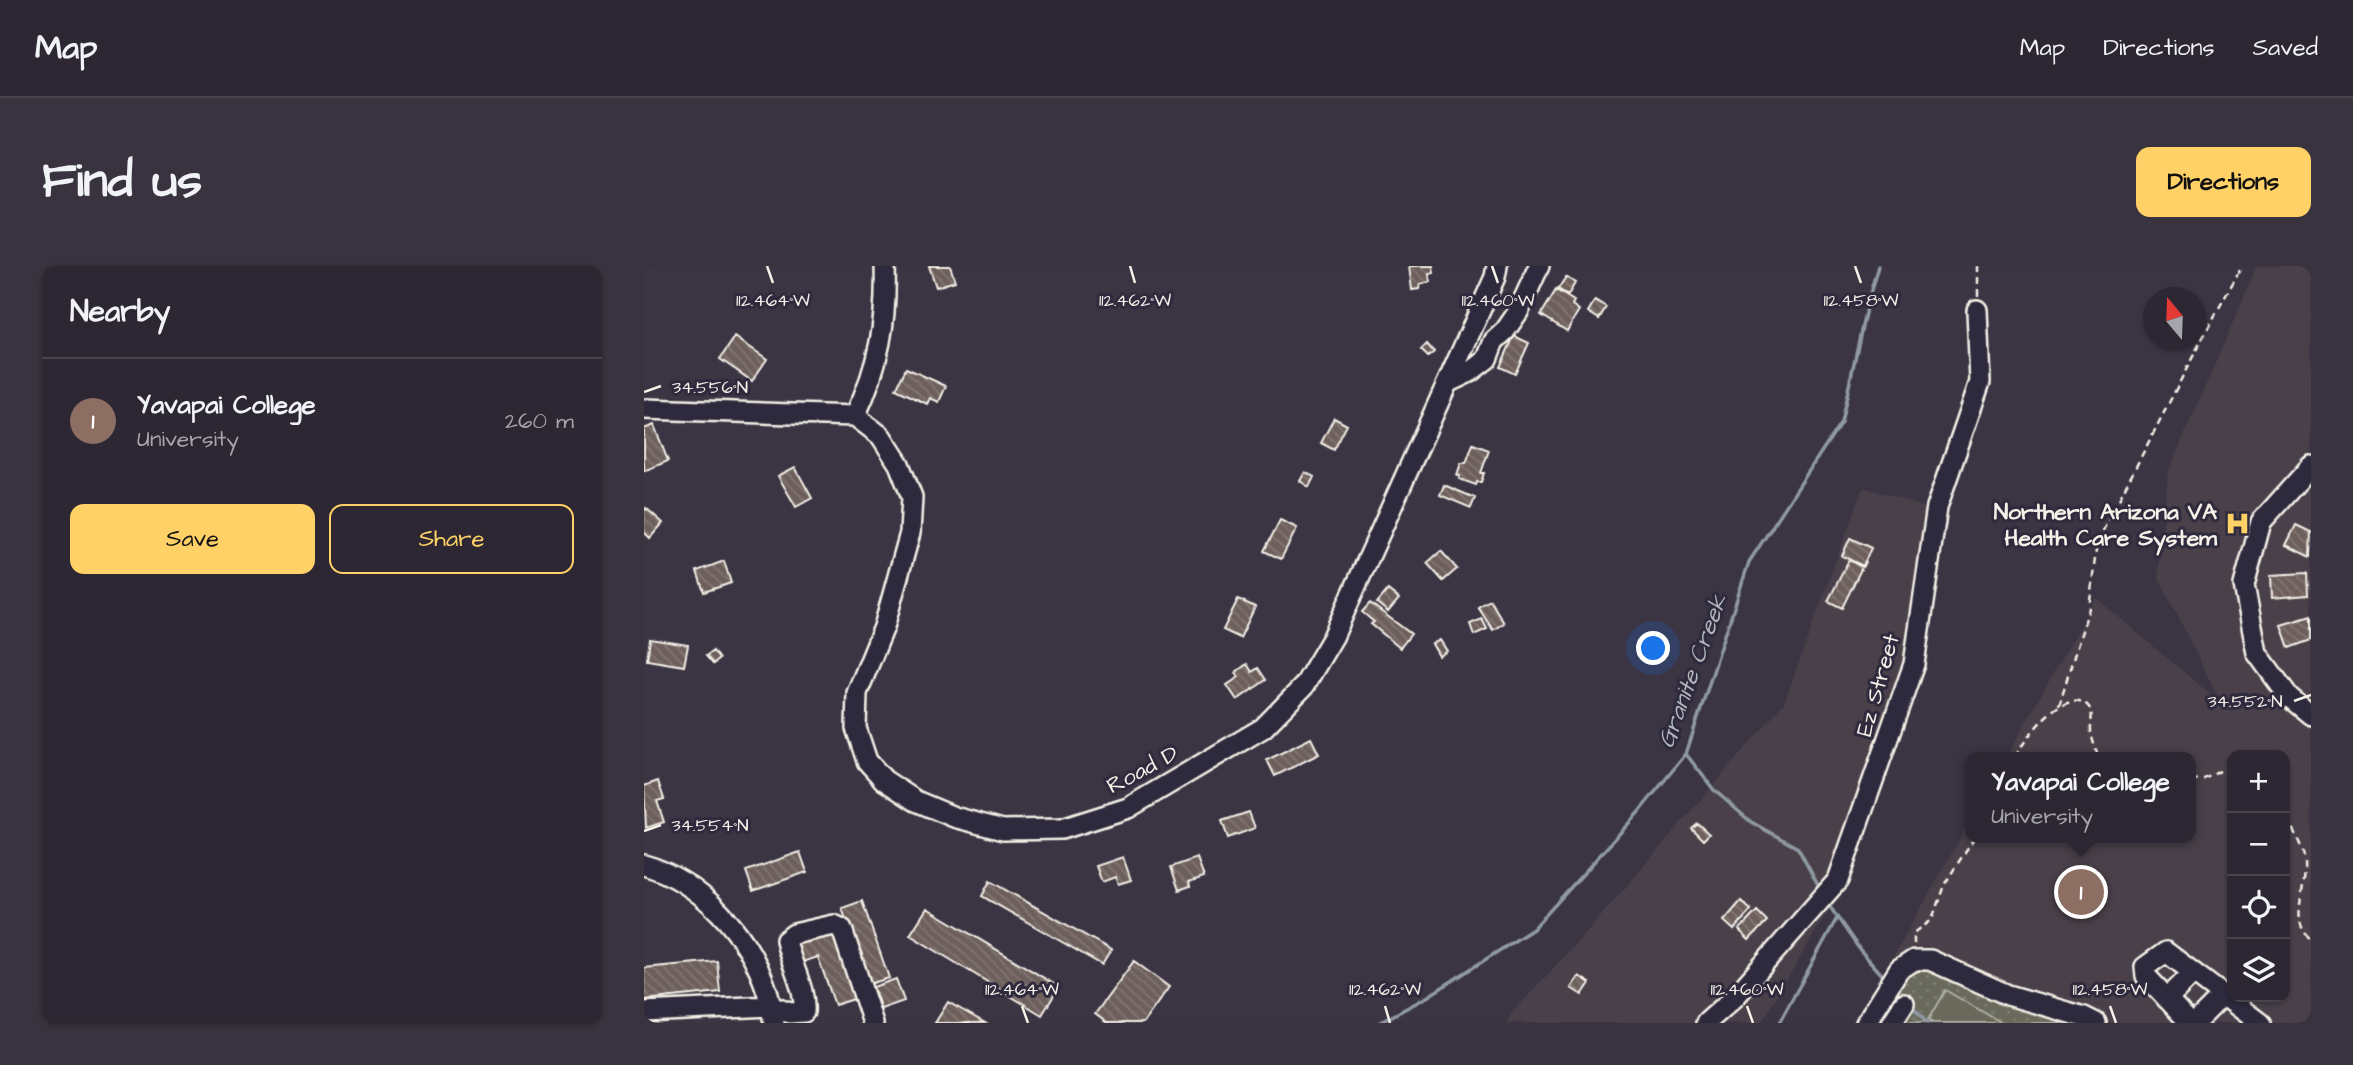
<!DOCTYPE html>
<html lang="en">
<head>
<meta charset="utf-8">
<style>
	:root { --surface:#2c2732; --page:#38333e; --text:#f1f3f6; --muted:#a6a5ac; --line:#48444d; --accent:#ffd166 }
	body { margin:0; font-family:"Architects Daughter",sans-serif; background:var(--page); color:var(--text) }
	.controls { position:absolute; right:21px; bottom:21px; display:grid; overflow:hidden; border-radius:14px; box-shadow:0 2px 5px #0004 }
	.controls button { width:63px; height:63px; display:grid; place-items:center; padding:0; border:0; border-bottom:2px solid var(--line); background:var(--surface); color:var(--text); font:35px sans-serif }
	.compass { position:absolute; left:1499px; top:21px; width:63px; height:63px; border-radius:50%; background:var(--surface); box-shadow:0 2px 5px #0004; rotate:341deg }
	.you { position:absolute; left:1010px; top:383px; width:24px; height:24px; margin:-18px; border:5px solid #fff; border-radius:50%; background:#1a73e8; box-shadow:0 0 0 10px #1a73e833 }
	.badge { display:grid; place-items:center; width:46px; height:46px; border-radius:50%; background:var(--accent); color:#fff; font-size:23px; font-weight:700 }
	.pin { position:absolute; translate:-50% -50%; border:4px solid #fff; box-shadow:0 2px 7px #0006 }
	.popup { position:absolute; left:1321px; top:486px; width:231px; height:91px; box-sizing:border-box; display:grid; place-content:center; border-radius:14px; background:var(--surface); filter:drop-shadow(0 2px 5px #0005); font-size:23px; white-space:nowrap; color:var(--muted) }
	.popup b { font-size:26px; color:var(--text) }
	.popup::after { content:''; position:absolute; left:50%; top:100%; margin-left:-14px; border:14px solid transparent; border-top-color:var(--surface) }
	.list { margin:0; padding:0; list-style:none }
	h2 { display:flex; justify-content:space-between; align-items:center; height:91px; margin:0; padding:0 28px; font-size:30px }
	h2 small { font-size:23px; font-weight:400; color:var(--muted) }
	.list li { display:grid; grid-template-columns:46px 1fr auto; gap:21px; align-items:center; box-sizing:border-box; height:126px; padding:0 28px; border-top:2px solid var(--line) }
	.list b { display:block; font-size:26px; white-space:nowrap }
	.list p { margin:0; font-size:23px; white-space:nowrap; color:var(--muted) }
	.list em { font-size:23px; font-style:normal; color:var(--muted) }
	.actions { display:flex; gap:14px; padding:21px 28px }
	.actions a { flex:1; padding:16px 0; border:2px solid var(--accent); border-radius:14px; text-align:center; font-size:24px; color:var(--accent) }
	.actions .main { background:var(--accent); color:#111 }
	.icon { flex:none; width:38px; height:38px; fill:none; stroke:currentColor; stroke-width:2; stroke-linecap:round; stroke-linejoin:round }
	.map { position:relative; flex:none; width:1667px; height:757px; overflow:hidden; border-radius:14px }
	header { display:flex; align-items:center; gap:42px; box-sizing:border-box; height:98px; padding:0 35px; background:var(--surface); border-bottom:2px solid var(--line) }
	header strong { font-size:33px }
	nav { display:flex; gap:38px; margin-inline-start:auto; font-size:24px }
	.intro { display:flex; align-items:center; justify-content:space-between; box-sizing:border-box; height:168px; padding:0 42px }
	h1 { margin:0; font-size:49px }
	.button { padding:18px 32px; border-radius:14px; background:var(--accent); color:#111; font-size:24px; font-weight:700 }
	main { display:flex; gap:42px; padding:0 42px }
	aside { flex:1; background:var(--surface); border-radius:14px; box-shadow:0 2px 5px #0004 }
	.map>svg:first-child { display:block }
	.built { fill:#4a414a; fill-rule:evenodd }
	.park { fill:url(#park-dots); stroke:#aeaea2; stroke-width:2 }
	.pitch { fill:#696a5b; stroke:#aeaea2; stroke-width:2 }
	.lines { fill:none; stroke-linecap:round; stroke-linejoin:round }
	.stream { stroke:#909aa4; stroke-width:3.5 }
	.building { fill:url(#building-back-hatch); stroke:#f4f1e8; stroke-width:2 }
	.minor-casing { stroke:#f4f1e8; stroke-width:24 }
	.path { stroke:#f4f1e8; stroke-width:2.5; stroke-dasharray:7 5; stroke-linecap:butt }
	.minor { stroke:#2f2a3d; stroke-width:19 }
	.ticks { fill:none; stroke:#f4f1e8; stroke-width:2.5 }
	.labels { text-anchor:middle; stroke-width:6; stroke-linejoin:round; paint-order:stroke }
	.poi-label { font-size:23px; font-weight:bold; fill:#f4f1e8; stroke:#2f2a3d; text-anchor:end }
	.street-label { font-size:23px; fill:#f4f1e8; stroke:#2f2a3d }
	.water-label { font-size:24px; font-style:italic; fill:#b1b7bb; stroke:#2f2a3d }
	.ticks-label { font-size:18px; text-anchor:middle; fill:#f4f1e8; stroke:#2f2a3d; stroke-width:6; stroke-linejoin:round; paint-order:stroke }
</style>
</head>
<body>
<header>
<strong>Map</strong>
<nav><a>Map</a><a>Directions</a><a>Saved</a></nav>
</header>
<div class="intro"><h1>Find us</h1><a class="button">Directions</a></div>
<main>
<aside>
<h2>Nearby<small></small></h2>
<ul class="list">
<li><span class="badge" style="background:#8d6e63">1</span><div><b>Yavapai College</b><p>University</p></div><em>260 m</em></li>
</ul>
<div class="actions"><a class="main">Save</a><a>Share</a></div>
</aside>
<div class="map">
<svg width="1667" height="757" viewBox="0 0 1667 757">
	<defs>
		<pattern id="park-dots" width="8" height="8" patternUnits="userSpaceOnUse" patternTransform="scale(1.75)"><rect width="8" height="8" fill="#696a5b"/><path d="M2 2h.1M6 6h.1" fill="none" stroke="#7f8073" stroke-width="1.8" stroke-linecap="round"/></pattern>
		<pattern id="building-back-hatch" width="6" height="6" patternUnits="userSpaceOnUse" patternTransform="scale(1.75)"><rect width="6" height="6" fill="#6d5e5b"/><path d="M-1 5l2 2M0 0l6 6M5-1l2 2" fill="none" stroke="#827673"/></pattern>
	</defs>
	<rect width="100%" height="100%" fill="#3b3443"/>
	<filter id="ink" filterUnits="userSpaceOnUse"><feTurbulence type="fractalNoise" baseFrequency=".0143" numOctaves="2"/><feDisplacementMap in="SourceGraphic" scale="14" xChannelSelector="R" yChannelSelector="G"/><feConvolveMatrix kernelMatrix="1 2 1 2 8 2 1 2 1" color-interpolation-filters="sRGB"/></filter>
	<g filter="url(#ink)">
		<path class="built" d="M1613,0H1667V757H1212L1327,553V572H1547V491H1362L1452,332L1593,451L1574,432L1514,310L1524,207ZM1588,489H1641V731H1588Z
			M1219,221L1297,247L1275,405L1203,613L1117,757H862L867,748L950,658L1140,437Z"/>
		<path class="park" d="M1294,702L1452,757H1232L1260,711L1275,705Z"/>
		<path class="pitch" d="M1301,724L1358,757H1289L1284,754Z"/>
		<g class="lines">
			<path class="stream" d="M1042,488L1070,524L1107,556L1154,582L1177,625
				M1184,638L1216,684L1241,712
				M1265,738L1283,757
				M735,757L783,731L889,663L994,547L1042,488L1105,296L1197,156L1223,38L1234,0
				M1135,757L1193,652"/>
		</g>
		<path class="building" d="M285,0H306L311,15L292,21Z
			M765,0H789L790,7L785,8L786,16L776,18L775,23L768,24Z
			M922,11L931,17L924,29L914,23Z
			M912,24L930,35L928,39L935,44L923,65L897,49Z
			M951,34L962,41L955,53L944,46Z
			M870,70L885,77L871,108L856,101Z
			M91,71L123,93L108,115L76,93Z
			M783,78L790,86L784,91L777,84Z
			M262,102L302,120L295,136L286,132L283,138L252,123Z
			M690,152L703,159L690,184L677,177Z
			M10,159L24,195L0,205V163Z
			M829,178L845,184L837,207H840L837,216H833L832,219L815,213L816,210L813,209L817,197H822Z
			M151,201L168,232L152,241L134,210Z
			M661,206L670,211L665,221L656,215Z
			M800,219L831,232L827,242L796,229Z
			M2,242L19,257L6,272L0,266V245Z
			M636,254L653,262L637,293L620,285Z
			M1652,259L1667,266L1666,291L1642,279Z
			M1206,272L1227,282L1219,300L1198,290Z
			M797,285L813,303L799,315L783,297Z
			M1205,294L1218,301L1198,342L1184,335Z
			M80,295L87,317L60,326L53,305Z
			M1663,307L1664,329L1628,332L1627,309Z
			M744,324L755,333L744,346L733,337Z
			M594,333L611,341L596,372L579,364Z
			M846,334L860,357L849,364L834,341Z
			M726,337L767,368L756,382L727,358L730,356L718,346Z
			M1667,350V374L1645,382L1637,359Z
			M838,353L843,363L830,369L826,358Z
			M6,373L44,379L40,400L3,394Z
			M796,374L803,385L795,390L788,378Z
			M69,385L75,393L69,398L62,390Z
			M603,398L608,406L614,402L622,414L593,434L583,419L595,411L592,406Z
			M667,472L675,488L631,510L623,494Z
			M14,515L20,533L13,535L20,556L2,562L0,520Z
			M605,546L611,562L584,572L578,555Z
			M1053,557L1065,568L1059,574L1047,562Z
			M156,586L163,606L109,625L102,605Z
			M479,591L487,614L474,618L471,611L458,616L452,600Z
			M553,592L560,611L545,616L546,620L535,624L527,601Z
			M346,615L467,684L458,699L338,630Z
			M218,635L245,712L225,718L198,642Z
			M1097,635L1107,644L1090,664L1080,655Z
			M283,642L415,721L398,749L266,669Z
			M1113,645L1123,655L1105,674L1095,664Z
			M190,665L213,732L191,739L174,691L158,696L151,678Z
			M73,695L76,726L0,734V702Z
			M490,695L525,721L499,757H463L451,748Z
			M935,710L946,717L938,729L927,722Z
			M252,713L260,735L237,743L229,721Z
			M304,736L341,757H291Z"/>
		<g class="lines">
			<defs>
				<path id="minor" d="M805,116L826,106L843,93L850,75L861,65L874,46L895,0
					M0,143L211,150C235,100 243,56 241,0
					M211,150L237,170L255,198L268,231L266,267L240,361L213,427L212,462L223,495L240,514L272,535L310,551L359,564L418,563L484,542L619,462L660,420L689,371L851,11L853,0
					M1667,200L1617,256L1600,319L1613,387L1645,431L1667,449
					M0,599C57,615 105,669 123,725C126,735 128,746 130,757
					M1523,733L1549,707
					M0,746L126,740L146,747L160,746C162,722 146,698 142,674L150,668L190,659L198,663L229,757
					M1062,757L1090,732L1194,614L1270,398L1293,241L1336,116L1333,44
					M1222,757L1255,704L1270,694H1286L1364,729L1440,751L1452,757
					M1248,757L1260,738
					M1546,757L1502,710L1501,701L1522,686L1616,757
					M1551,757L1579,729"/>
			</defs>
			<use href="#minor" class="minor-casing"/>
			<path class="path" d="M1334,30V0
				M1415,439L1445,342L1453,276L1558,73L1598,0
				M1371,491C1381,473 1419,419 1443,439C1451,446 1446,456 1447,465C1448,474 1452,483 1454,491
				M1547,514L1560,513L1580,503L1588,504
				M1641,540C1644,560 1659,577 1661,596C1663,621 1644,656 1667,673
				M1270,678V667L1288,654L1300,619L1330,572"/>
			<use href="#minor" class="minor"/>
		</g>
	</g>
	<path class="ticks" d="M123,0L129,17M486,0L491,17M848,0L854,17M1211,0L1217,17M0,126L17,120M1650,435L1667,429M0,565L17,559M378,740L384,757M741,740L746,757M1103,740L1109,757M1466,740L1472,757"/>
	<defs>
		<symbol id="hospital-bare" viewBox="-9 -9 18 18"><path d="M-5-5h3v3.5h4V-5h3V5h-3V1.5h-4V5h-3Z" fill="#ffd166" stroke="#2f2a3d" stroke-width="2.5" paint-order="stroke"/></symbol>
	</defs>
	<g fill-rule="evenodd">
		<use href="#hospital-bare" x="1576" y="240" width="35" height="35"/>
	</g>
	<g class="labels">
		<g class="poi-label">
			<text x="1573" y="253">Northern Arizona VA<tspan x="1573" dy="26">Health Care System</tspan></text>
		</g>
		<g class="street-label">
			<text transform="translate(1233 419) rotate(-74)" y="8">Ez Street</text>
			<text transform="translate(498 503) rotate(-28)" y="8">Road D</text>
		</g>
		<g class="water-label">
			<text transform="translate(1048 405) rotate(-70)" y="8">Granite Creek</text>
		</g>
	</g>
	<g class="ticks-label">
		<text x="491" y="40">112.462°W</text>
		<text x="1217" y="40">112.458°W</text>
		<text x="129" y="40">112.464°W</text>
		<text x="854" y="40">112.460°W</text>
		<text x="66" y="127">34.556°N</text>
		<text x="1601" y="441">34.552°N</text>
		<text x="66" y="565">34.554°N</text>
		<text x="378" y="729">112.464°W</text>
		<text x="741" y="729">112.462°W</text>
		<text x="1103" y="729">112.460°W</text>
		<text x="1466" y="729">112.458°W</text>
	</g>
</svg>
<div class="controls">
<button>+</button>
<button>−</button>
<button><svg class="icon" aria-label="locate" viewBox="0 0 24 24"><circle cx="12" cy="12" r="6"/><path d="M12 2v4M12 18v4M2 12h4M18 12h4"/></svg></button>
<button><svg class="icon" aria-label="layers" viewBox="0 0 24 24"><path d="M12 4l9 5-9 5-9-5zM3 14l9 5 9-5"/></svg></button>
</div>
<svg class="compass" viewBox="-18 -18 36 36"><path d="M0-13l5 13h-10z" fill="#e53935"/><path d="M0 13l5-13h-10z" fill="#a6a5ac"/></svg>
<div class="you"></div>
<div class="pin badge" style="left:1437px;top:626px;background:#8d6e63">1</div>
<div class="popup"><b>Yavapai College</b>University</div>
</div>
</main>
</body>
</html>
